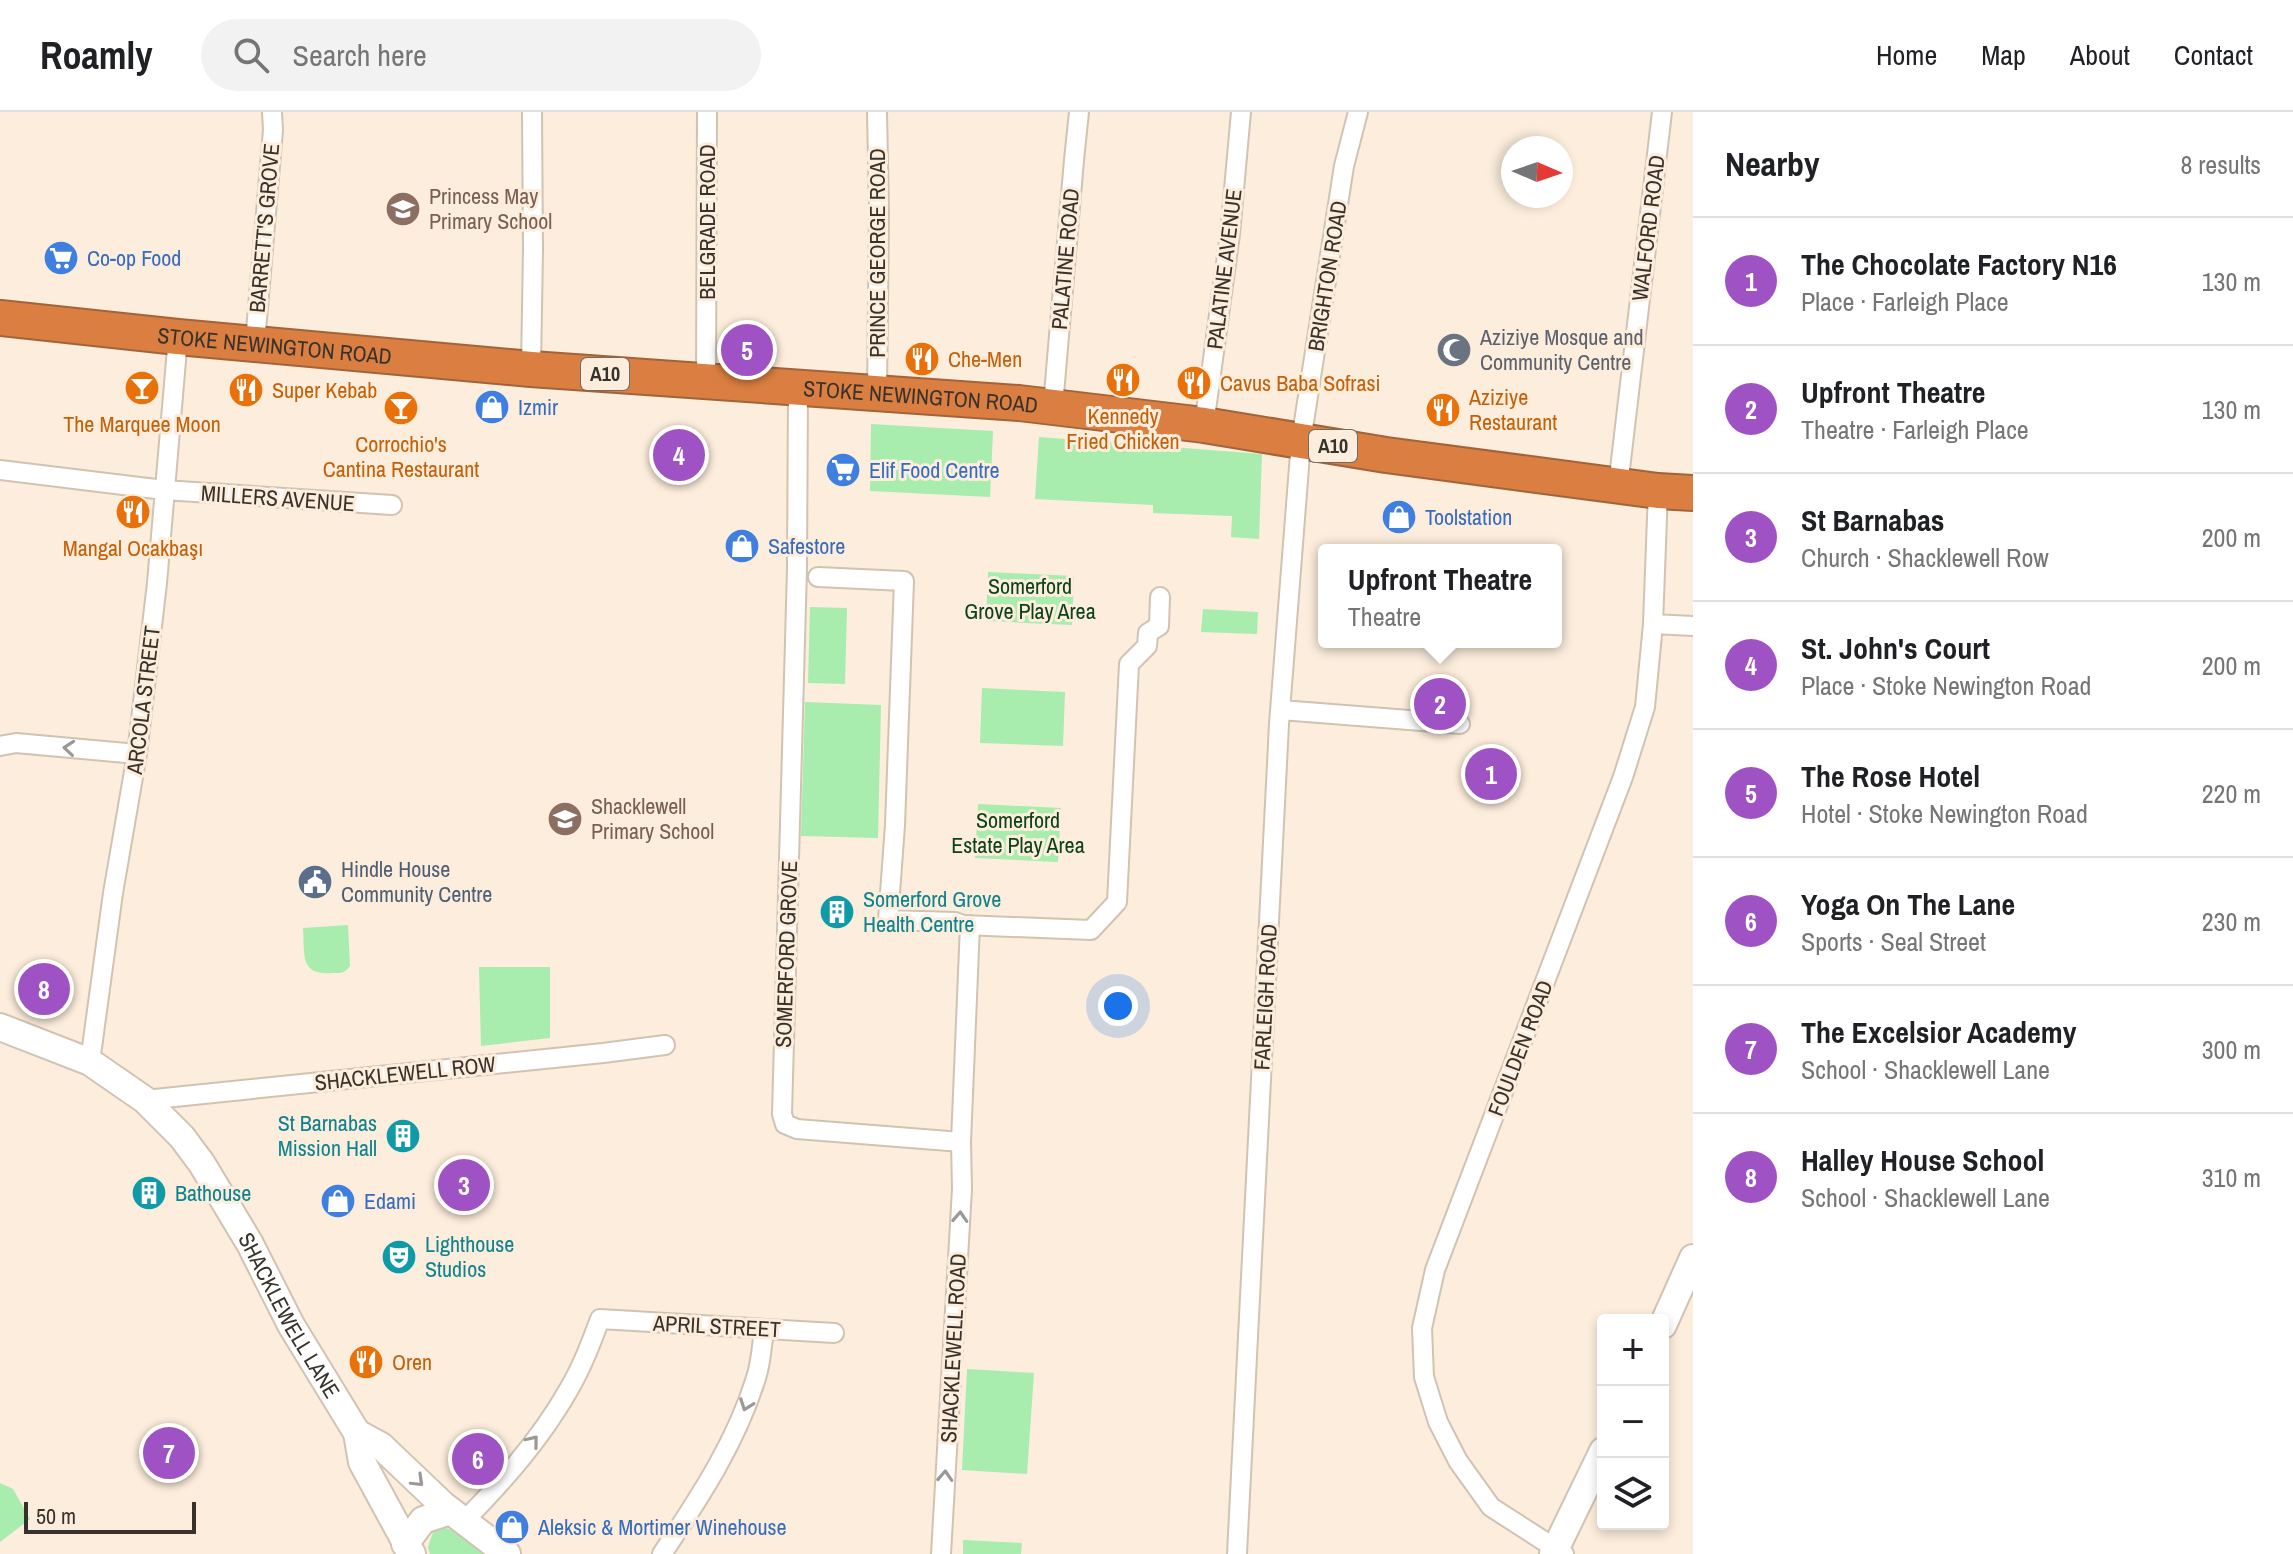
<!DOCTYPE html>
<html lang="en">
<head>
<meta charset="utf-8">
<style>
	:root { --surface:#fff; --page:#f2f2f2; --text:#202124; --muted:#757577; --line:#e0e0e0; --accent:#9f52c3 }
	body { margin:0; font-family:"Archivo Narrow",sans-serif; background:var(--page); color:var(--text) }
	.controls { position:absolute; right:24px; bottom:24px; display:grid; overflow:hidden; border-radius:8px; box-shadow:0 4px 12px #0003 }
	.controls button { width:72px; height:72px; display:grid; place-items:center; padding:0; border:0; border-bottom:2px solid var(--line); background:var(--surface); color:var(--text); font:40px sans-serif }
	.compass { position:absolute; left:1501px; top:24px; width:72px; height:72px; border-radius:50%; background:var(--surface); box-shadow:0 4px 12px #0003; rotate:92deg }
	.scale { position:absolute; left:24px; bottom:20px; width:172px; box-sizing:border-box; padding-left:8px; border:4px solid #38322c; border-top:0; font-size:22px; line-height:28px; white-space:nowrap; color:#38322c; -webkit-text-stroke:6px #fceddc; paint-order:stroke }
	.you { position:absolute; left:1118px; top:894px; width:28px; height:28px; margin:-20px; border:6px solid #fff; border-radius:50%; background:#1a73e8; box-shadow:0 0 0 12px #1a73e833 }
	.badge { display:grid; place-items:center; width:52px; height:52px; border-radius:50%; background:var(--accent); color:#fff; font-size:26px; font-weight:700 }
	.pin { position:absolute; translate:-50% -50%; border:4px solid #fff; box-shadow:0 2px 8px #0006 }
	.popup { position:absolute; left:1318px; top:432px; width:244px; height:104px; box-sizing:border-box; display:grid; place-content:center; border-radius:8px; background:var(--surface); filter:drop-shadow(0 2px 6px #0005); font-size:26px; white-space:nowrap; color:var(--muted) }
	.popup b { font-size:30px; color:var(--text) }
	.popup::after { content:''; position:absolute; left:50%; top:100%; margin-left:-16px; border:16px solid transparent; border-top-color:var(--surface) }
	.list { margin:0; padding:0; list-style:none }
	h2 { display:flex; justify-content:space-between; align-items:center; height:104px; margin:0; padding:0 32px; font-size:34px }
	h2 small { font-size:26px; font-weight:400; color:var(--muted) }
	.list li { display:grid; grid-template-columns:52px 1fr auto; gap:24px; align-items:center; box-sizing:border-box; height:128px; padding:0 32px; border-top:2px solid var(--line) }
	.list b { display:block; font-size:30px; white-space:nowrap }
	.list p { margin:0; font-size:26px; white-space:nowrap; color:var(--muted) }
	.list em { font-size:26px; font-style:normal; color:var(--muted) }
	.icon { flex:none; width:44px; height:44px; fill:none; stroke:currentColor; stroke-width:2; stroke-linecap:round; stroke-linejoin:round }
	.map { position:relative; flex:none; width:1693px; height:1442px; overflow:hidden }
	header { display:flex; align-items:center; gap:48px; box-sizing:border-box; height:112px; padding:0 40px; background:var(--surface); border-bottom:2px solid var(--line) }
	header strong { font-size:38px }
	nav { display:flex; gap:44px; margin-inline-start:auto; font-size:28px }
	.search { width:560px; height:72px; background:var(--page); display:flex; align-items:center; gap:20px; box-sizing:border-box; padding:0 28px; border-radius:44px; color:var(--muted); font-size:30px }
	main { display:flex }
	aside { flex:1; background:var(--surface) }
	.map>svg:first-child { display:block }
	.green { fill:#a8ecae }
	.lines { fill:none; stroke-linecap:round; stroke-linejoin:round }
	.street-casing { stroke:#d1c3b2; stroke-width:22 }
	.secondary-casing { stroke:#d1c3b2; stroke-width:30 }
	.highway-casing { stroke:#a1643a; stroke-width:38 }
	.street { stroke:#fff; stroke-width:18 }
	.secondary { stroke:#fff; stroke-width:26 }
	.highway { stroke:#da7f41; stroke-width:34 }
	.oneway { stroke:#9c9896 }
	.labels { text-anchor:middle; stroke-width:6; stroke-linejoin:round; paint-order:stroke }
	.shield { fill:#fceddc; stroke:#736a61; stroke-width:2 }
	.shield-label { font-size:20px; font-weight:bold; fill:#38322c }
	.education-label { font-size:22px; fill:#785e54; stroke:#fceddc; text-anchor:start }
	.street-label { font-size:22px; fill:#38322c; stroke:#fceddc }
	.shop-label { font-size:22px; fill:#366cbe; stroke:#fceddc; text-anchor:start }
	.worship-label { font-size:22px; fill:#5b616d; stroke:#fceddc; text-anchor:start }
	.food-label { font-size:22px; fill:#c56008; stroke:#fceddc; text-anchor:start }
	.park-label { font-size:22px; fill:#0b4318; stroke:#fceddc }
	.service-label { font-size:22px; fill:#4e5e75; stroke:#fceddc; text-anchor:start }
	.culture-label { font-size:22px; fill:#0d838f; stroke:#fceddc; text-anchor:start }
</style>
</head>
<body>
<header>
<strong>Roamly</strong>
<div class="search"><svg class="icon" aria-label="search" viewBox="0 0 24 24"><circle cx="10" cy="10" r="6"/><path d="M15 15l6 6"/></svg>Search here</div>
<nav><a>Home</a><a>Map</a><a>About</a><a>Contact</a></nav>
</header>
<main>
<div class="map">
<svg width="1693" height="1442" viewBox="0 0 1693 1442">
	<rect width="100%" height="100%" fill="#fceddc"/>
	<path class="green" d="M871,312L993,319L990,385L870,379Z
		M1039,325L1262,342L1259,427L1231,425L1232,404L1153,401V393L1035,387Z
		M988,460L1074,464L1072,513L986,509Z
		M810,495L847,496L845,572L808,571Z
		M1203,497L1258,500L1257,522L1201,520Z
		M982,576L1065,580L1063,634L980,631Z
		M805,590L881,593L878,726L801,724Z
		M978,692L1061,696L1058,750L975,746Z
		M348,813L350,854C345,861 342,861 333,861C299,864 305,843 303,816Z
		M479,855H550V926L481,934Z
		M967,1257L1034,1261L1027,1362L962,1358Z
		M0,1371L13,1377L30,1407L0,1430Z
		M445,1416L459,1419L487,1442H430L428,1435L433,1420Z
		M963,1428L1022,1431L1021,1442H963Z"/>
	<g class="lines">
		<defs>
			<path id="street" d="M877,0L879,99L877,282
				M255,231L273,18L272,0
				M531,257L533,137L532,0
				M706,269L707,0
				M798,277L797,456L782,1002L785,1012L797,1017L961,1030
				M1053,294L1074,48L1079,0
				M1204,313L1230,122L1241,0
				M0,358L164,378L392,393
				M1618,374L1662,0
				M818,465L904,469L895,713L888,808L955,810L963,813L1091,818L1117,790L1129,552L1147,534L1148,521L1159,514L1160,485
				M1653,512L1693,514
				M1281,598L1460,612
				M0,634L16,631L137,642
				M90,950L113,781L137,642L157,471L178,225
				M145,988L603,941L665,933
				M464,1409C503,1370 542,1325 569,1277C582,1255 591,1231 600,1207L834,1221
				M662,1442C699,1386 736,1331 756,1266C761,1251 762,1233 764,1217
				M941,1442L962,1077L961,1030L970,813
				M1237,1442L1279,612L1301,329L1344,54L1358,0
				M1564,1442L1491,1395L1458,1349L1438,1310L1424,1265L1422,1216L1435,1158L1623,665L1645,595L1653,512L1658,379"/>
			<g id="secondary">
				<path id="s1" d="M0,915L90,950L145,988L182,1025L202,1052L250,1132L291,1213L357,1321L362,1350L412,1442"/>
				<path d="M1663,1213L1693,1146"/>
				<path d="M357,1321L381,1334L443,1393L507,1442"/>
				<path d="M405,1432L423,1408L450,1399"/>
				<path d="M1553,1442L1603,1339"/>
			</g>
			<g id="highway">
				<path id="s2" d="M0,206L178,225L531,257L1019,291L1204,313L1386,343L1658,379L1693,381"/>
			</g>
		</defs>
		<use href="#street" class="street-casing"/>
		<use href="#secondary" class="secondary-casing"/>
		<use href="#highway" class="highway-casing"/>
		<use href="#street" class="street"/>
		<use href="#secondary" class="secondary"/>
		<use href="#highway" class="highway"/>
	</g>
	<defs><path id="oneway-chevron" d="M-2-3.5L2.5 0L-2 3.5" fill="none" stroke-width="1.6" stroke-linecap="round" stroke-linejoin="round" transform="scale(2)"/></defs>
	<g class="oneway">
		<use href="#oneway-chevron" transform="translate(69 636) rotate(-175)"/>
		<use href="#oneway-chevron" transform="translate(960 1105) rotate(-87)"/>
		<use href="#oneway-chevron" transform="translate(746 1293) rotate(110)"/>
		<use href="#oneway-chevron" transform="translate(533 1329) rotate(-51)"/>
		<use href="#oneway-chevron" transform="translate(945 1364) rotate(-87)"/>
		<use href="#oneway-chevron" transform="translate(418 1369) rotate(44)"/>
	</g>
	<defs>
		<symbol id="school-disc" viewBox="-11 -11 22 22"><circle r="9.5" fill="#8d6e63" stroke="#fceddc"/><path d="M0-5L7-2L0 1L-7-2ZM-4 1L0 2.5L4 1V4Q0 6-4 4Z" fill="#fff"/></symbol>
		<symbol id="supermarket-disc" viewBox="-11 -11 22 22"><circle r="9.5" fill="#3f7fe0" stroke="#fceddc"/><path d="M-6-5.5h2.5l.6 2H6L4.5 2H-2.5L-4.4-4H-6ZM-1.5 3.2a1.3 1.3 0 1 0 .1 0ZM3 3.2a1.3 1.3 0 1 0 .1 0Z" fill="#fff"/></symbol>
		<symbol id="mosque-disc" viewBox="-11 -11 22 22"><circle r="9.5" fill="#6b7280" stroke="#fceddc"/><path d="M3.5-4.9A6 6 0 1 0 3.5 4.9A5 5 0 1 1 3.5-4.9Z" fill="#fff"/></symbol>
		<symbol id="restaurant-disc" viewBox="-11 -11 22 22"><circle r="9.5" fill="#e8710a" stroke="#fceddc"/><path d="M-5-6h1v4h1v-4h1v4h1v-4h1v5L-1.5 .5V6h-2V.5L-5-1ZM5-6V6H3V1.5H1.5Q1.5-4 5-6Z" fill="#fff"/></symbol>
		<symbol id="bar-disc" viewBox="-11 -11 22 22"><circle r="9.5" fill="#e8710a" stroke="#fceddc"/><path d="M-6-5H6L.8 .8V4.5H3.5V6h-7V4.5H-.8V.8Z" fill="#fff"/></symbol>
		<symbol id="shop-disc" viewBox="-11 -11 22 22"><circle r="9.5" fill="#3f7fe0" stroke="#fceddc"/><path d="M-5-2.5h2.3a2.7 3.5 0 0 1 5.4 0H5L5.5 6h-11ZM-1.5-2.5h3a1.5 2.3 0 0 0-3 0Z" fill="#fff"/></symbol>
		<symbol id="civic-disc" viewBox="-11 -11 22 22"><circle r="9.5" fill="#5c6f8a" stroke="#fceddc"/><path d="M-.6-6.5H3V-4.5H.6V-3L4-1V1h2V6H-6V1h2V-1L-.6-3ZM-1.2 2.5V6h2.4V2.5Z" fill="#fff"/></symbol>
		<symbol id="building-disc" viewBox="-11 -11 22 22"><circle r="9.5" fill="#0f9aa8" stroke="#fceddc"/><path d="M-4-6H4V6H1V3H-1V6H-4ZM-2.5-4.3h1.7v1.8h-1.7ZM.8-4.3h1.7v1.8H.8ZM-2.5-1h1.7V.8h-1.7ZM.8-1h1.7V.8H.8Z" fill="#fff"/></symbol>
		<symbol id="theatre-disc" viewBox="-11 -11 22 22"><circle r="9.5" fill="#0f9aa8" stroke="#fceddc"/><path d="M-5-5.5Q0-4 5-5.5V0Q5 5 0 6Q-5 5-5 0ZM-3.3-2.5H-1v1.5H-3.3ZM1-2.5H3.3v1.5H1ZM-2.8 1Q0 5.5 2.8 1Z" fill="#fff"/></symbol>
	</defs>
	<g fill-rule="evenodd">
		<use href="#school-disc" x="383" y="77" width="40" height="40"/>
		<use href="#supermarket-disc" x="41" y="126" width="40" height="40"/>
		<use href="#mosque-disc" x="1434" y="218" width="40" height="40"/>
		<use href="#restaurant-disc" x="902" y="227" width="40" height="40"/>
		<use href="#restaurant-disc" x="1103" y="248" width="40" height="40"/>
		<use href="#restaurant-disc" x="1174" y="251" width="40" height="40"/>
		<use href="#bar-disc" x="122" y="256" width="40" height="40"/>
		<use href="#restaurant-disc" x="226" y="258" width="40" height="40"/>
		<use href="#shop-disc" x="472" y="275" width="40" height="40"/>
		<use href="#bar-disc" x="381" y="276" width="40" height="40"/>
		<use href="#restaurant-disc" x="1423" y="278" width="40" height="40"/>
		<use href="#supermarket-disc" x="823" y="338" width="40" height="40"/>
		<use href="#restaurant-disc" x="113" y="380" width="40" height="40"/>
		<use href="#shop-disc" x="1379" y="385" width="40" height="40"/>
		<use href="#shop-disc" x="722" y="414" width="40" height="40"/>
		<use href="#school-disc" x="545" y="687" width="40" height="40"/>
		<use href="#civic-disc" x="295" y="750" width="40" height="40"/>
		<use href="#building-disc" x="817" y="780" width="40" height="40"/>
		<use href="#building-disc" x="383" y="1004" width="40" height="40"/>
		<use href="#building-disc" x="129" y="1061" width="40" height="40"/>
		<use href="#shop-disc" x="318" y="1069" width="40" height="40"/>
		<use href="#theatre-disc" x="379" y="1125" width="40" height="40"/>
		<use href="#restaurant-disc" x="346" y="1230" width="40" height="40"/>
		<use href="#shop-disc" x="492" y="1395" width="40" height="40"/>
	</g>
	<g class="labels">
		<g class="shield">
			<rect x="581" y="246" width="48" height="32" rx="6"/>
			<rect x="1309" y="318" width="48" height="32" rx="6"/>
		</g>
		<g class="shield-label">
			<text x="605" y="269">A10</text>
			<text x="1333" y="341">A10</text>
		</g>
		<g class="education-label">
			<text x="429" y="92">Princess May<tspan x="429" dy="25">Primary School</tspan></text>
			<text x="591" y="702">Shacklewell<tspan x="591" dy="25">Primary School</tspan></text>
		</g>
		<g class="street-label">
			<text transform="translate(707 110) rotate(-90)" y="8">BELGRADE ROAD</text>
			<text transform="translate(264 116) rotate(-85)" y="8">BARRETT'S GROVE</text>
			<text transform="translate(1648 116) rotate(-83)" y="8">WALFORD ROAD</text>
			<text transform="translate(877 141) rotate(-90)" y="8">PRINCE GEORGE ROAD</text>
			<text transform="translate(1065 147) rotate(-85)" y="8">PALATINE ROAD</text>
			<text transform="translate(1224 157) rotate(-83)" y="8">PALATINE AVENUE</text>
			<text transform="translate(1327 164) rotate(-81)" y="8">BRIGHTON ROAD</text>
			<text dy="8" stroke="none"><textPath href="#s2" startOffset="276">STOKE NEWINGTON ROAD</textPath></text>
			<text dy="8" stroke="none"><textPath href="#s2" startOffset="924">STOKE NEWINGTON ROAD</textPath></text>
			<text transform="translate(278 386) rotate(4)" y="8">MILLERS AVENUE</text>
			<text transform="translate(143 588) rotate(-83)" y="8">ARCOLA STREET</text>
			<text transform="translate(786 842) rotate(-88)" y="8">SOMERFORD GROVE</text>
			<text transform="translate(1265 885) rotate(-87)" y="8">FARLEIGH ROAD</text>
			<text transform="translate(1520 936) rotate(-69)" y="8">FOULDEN ROAD</text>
			<text transform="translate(405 961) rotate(-6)" y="8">SHACKLEWELL ROW</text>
			<text dy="8" stroke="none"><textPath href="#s1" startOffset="424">SHACKLEWELL LANE</textPath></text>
			<text transform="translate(717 1214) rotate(3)" y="8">APRIL STREET</text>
			<text transform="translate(953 1236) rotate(-87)" y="8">SHACKLEWELL ROAD</text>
		</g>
		<g class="shop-label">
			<text x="87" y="154">Co-op Food</text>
			<text x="518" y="303">Izmir</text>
			<text x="869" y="366">Elif Food Centre</text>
			<text x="1425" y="413">Toolstation</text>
			<text x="768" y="442">Safestore</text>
			<text x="364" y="1097">Edami</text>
			<text x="538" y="1423">Aleksic &amp; Mortimer Winehouse</text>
		</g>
		<g class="worship-label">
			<text x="1480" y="233">Aziziye Mosque and<tspan x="1480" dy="25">Community Centre</tspan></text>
		</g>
		<g class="food-label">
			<text x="948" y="255">Che-Men</text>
			<text x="1220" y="279">Cavus Baba Sofrasi</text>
			<text x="272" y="286">Super Kebab</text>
			<text x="1469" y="293">Aziziye<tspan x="1469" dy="25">Restaurant</tspan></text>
			<text x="1123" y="312" text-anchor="middle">Kennedy<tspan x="1123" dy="25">Fried Chicken</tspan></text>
			<text x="142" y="320" text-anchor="middle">The Marquee Moon</text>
			<text x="401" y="340" text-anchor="middle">Corrochio's<tspan x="401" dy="25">Cantina Restaurant</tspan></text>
			<text x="133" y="444" text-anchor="middle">Mangal Ocakbaşı</text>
			<text x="392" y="1258">Oren</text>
		</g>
		<g class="park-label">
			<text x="1030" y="482">Somerford<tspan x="1030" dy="25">Grove Play Area</tspan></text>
			<text x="1018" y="716">Somerford<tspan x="1018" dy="25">Estate Play Area</tspan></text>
		</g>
		<g class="service-label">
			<text x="341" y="765">Hindle House<tspan x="341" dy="25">Community Centre</tspan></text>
		</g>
		<g class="culture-label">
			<text x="863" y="795">Somerford Grove<tspan x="863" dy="25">Health Centre</tspan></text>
			<text x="377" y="1019" text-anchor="end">St Barnabas<tspan x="377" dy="25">Mission Hall</tspan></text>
			<text x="175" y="1089">Bathouse</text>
			<text x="425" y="1140">Lighthouse<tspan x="425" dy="25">Studios</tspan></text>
		</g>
	</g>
</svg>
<div class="controls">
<button>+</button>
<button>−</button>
<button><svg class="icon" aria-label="layers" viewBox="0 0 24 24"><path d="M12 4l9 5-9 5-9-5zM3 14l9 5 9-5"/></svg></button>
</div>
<svg class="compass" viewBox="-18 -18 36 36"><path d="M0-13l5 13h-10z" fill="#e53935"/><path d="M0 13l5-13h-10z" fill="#757577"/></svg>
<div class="scale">50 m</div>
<div class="you"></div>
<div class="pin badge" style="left:1491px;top:662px">1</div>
<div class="pin badge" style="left:1440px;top:592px">2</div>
<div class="popup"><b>Upfront Theatre</b>Theatre</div>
<div class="pin badge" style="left:464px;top:1073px">3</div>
<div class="pin badge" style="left:679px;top:343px">4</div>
<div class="pin badge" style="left:747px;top:238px">5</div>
<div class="pin badge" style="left:478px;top:1347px">6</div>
<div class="pin badge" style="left:169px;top:1341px">7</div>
<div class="pin badge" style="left:44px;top:877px">8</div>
</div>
<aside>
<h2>Nearby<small>8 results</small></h2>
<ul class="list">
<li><span class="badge">1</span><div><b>The Chocolate Factory N16</b><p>Place · Farleigh Place</p></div><em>130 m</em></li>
<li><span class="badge">2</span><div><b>Upfront Theatre</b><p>Theatre · Farleigh Place</p></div><em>130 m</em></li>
<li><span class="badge">3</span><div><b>St Barnabas</b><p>Church · Shacklewell Row</p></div><em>200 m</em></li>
<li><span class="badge">4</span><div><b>St. John's Court</b><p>Place · Stoke Newington Road</p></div><em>200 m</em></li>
<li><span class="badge">5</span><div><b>The Rose Hotel</b><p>Hotel · Stoke Newington Road</p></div><em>220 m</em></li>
<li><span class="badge">6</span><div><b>Yoga On The Lane</b><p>Sports · Seal Street</p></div><em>230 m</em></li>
<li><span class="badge">7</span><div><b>The Excelsior Academy</b><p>School · Shacklewell Lane</p></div><em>300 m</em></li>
<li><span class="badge">8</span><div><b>Halley House School</b><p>School · Shacklewell Lane</p></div><em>310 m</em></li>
</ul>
</aside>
</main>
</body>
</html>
